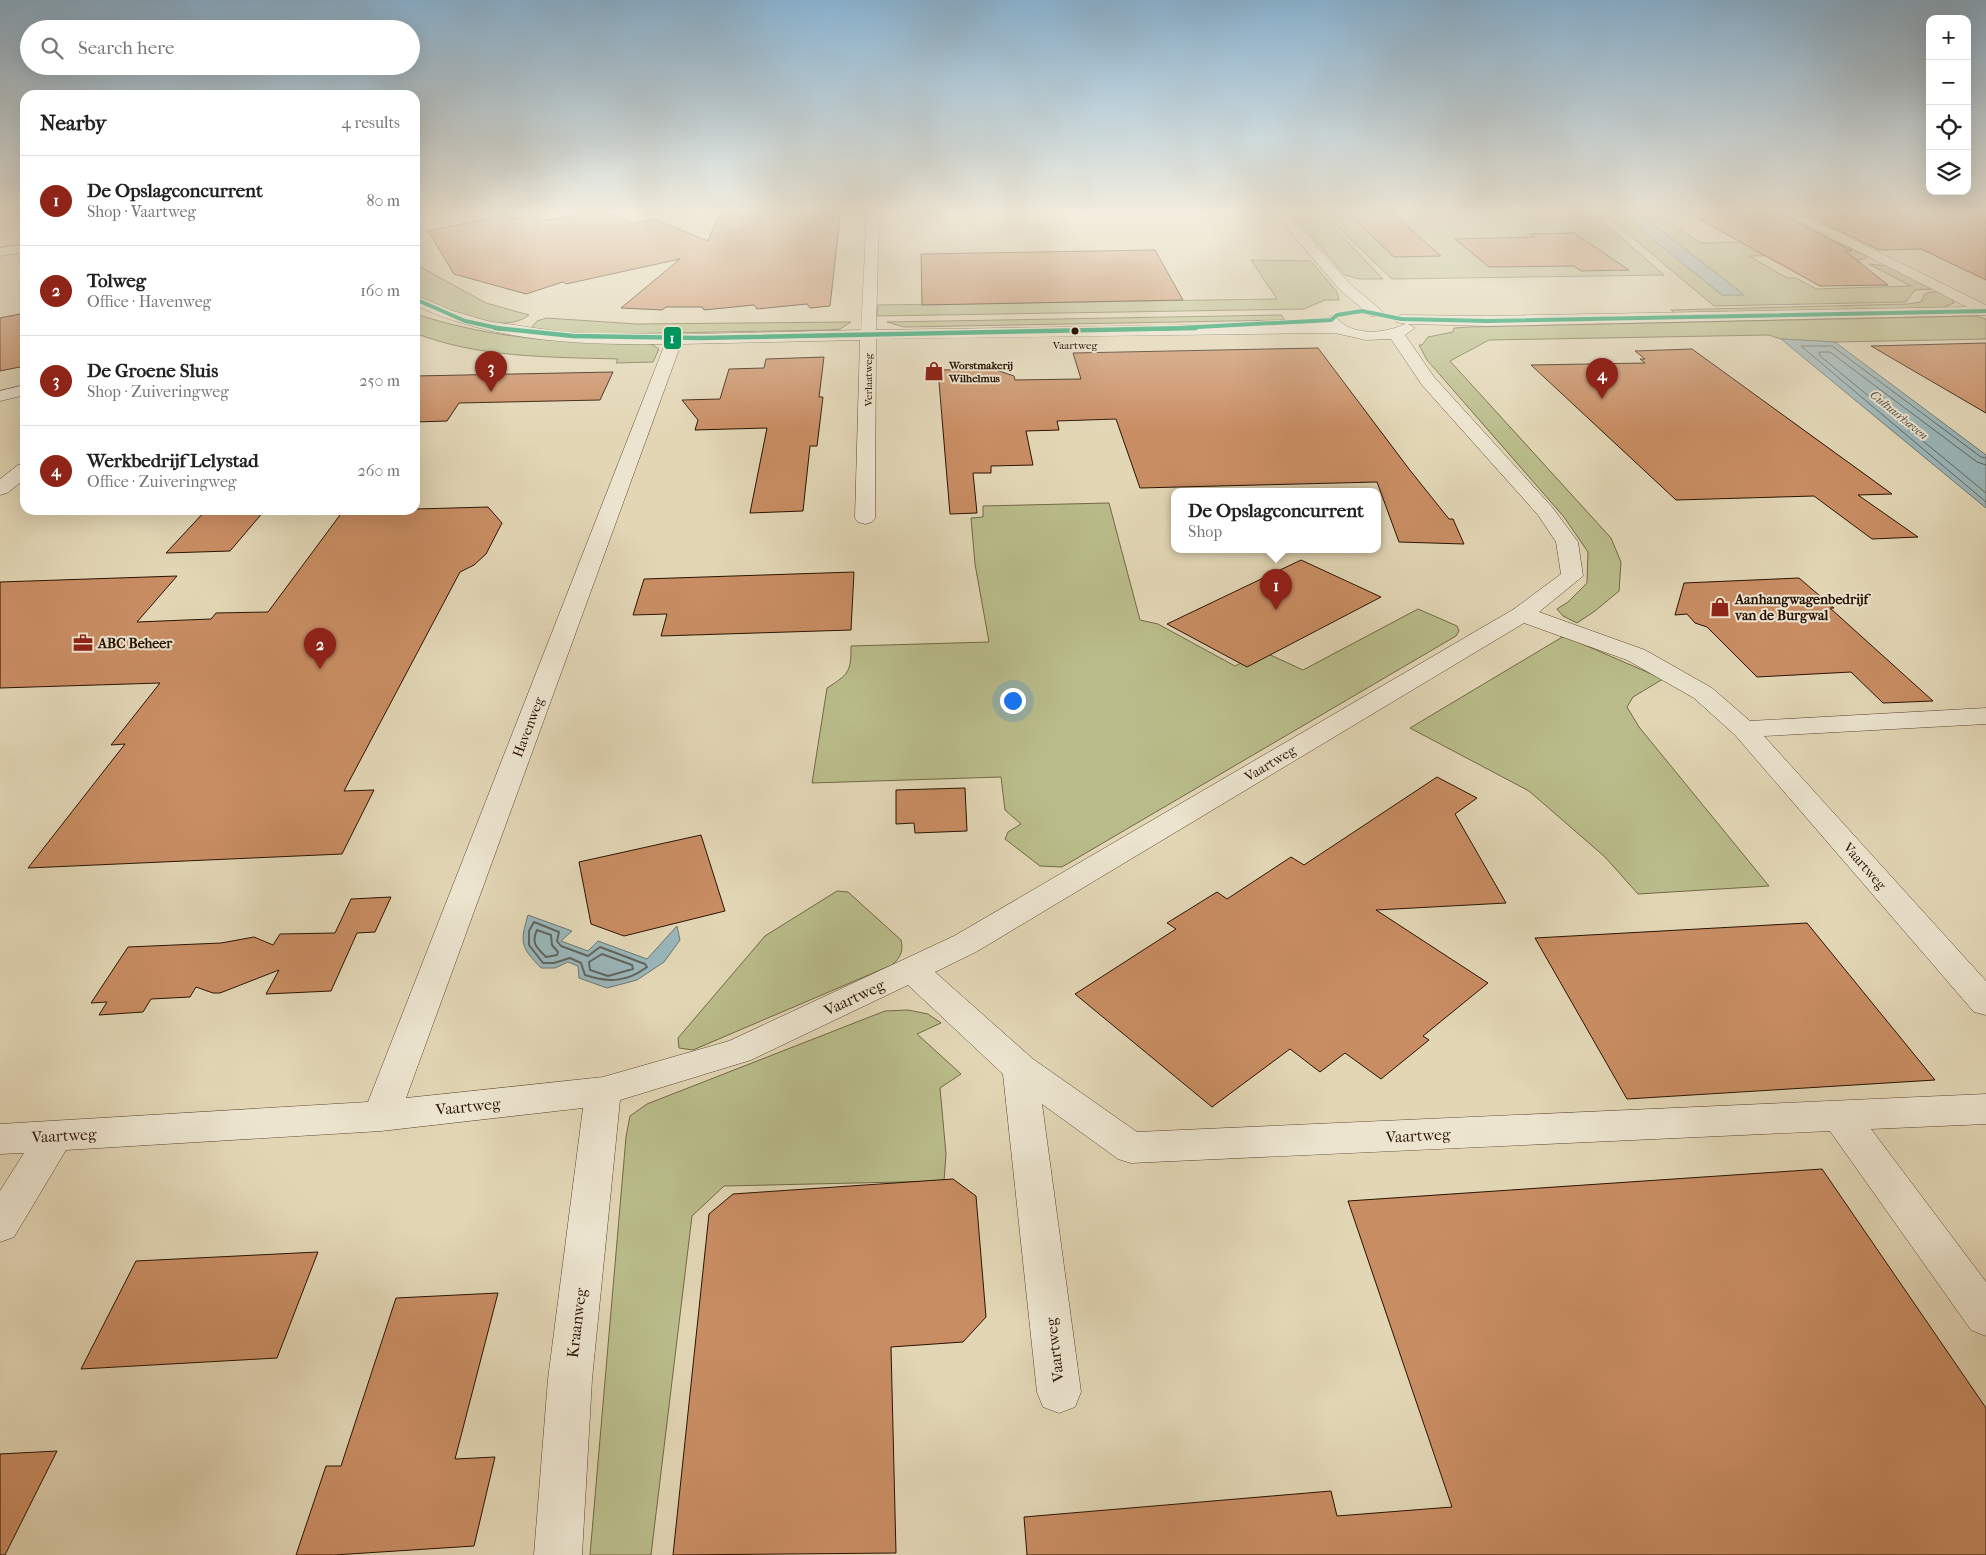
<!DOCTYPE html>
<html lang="en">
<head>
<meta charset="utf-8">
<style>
	:root { --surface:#fff; --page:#f2f2f2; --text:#222; --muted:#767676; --line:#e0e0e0; --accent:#8f2418 }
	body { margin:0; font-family:"IM FELL French Canon",serif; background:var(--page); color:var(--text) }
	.controls { position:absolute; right:15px; top:15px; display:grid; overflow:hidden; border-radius:10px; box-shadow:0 5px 20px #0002 }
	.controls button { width:45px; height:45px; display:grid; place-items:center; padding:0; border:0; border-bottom:1px solid var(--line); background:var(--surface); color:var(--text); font:25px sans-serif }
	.you { position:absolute; left:1012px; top:700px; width:18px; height:18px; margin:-12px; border:4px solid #fff; border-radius:50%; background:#1a73e8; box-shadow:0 0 0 8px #1a73e833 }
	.badge { display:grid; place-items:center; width:32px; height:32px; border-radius:50%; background:var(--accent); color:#fff; font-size:16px; font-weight:700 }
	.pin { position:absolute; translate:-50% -41px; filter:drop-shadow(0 1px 2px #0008) }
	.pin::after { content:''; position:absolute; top:26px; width:18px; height:15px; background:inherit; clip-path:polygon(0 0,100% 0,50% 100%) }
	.popup { position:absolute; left:1171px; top:488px; width:210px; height:65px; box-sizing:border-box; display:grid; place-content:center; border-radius:10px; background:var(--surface); filter:drop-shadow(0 1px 4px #0005); font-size:16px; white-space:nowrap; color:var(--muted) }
	.popup b { font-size:19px; color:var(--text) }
	.popup::after { content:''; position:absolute; left:50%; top:100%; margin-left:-10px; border:10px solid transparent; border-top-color:var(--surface) }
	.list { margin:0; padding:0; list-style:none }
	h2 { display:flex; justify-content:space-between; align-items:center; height:65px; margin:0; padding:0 20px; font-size:21px }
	h2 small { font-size:16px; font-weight:400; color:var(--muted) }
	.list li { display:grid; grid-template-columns:32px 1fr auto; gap:15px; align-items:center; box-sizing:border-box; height:90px; padding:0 20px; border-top:1px solid var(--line) }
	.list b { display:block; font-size:19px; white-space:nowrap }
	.list p { margin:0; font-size:16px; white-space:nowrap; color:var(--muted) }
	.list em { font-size:16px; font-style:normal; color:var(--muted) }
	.icon { flex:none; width:28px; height:28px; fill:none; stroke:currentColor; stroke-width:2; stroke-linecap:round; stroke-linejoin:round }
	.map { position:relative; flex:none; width:1986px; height:1555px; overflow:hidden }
	.search { position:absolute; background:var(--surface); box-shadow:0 5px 20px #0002; left:20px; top:20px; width:400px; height:55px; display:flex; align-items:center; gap:12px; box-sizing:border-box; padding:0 18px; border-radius:28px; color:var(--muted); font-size:19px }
	.panel { position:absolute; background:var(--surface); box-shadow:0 5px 20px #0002; left:20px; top:90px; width:400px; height:425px; border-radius:15px }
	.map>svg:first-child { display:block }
	.green { fill:#b9bc8a; stroke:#726846 }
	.water { fill:#9ab6b9; stroke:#6d7570 }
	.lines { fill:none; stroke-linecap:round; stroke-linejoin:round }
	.shore-far1 { stroke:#62645e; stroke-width:1 }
	.shore { stroke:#62645e; stroke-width:2 }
	.building { fill:#c98d63; stroke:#2a1302 }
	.minor-casing { stroke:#58442f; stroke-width:1 }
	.minor { fill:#ece4cf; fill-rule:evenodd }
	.bus-1-far1-casing { stroke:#ece4cf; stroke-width:5.5 }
	.bus-1-casing { stroke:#ece4cf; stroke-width:7 }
	.bus-1-far1 { stroke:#00965e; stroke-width:4 }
	.bus-1 { stroke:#00965e; stroke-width:4.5 }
	.bus-dot { fill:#2a1302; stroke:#ece4cf; stroke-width:2 }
	.labels { text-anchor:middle; stroke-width:4; stroke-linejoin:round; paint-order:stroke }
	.far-bus-label { font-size:11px; fill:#2a1302; stroke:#ece4cf }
	.far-poi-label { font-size:11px; font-weight:bold; fill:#2a1302; stroke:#ece4cf; text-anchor:start }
	.far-street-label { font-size:11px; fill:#2a1302; stroke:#ece4cf }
	.far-water-label { font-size:12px; font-style:italic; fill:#514c42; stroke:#ece4cf }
	.poi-label { font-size:14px; font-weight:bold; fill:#2a1302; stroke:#ece4cf; text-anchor:start }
	.street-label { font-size:14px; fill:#2a1302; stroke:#ece4cf }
	.near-street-label { font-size:16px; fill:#2a1302; stroke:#ece4cf }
	.line-badge { stroke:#ece4cf; stroke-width:2 }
	.badge-label { font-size:14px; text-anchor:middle; font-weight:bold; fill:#fff }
</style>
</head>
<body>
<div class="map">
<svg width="1986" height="1555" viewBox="0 0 1986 1555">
	<rect width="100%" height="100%" fill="#e2d6b5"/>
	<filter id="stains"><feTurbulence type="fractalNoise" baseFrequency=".004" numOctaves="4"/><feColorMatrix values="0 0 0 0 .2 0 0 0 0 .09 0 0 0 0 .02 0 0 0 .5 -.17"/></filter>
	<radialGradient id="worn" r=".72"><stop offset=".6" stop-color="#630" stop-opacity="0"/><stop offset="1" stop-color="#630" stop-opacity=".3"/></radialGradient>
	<path class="green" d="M1291,213H1320L1383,279H1359L1345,275Z
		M1323,213H1593L1664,275L1392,279Z
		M1603,213H1620L1722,295L1743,294L1639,213H1656L1701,243L1820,241L1823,236L1867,256L1866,258L1858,260L1848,254L1749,256L1787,278H1796L1816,289L1911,286L1869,264L1887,266L1934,289L1915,290L1906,302L1714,306Z
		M1251,260L1311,261L1337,292L1339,300H1325L1304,309L877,316L878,305L1277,299Z
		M415,264L486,303L529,315C502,337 441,309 415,294Z
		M1929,292H1938L1952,298L1954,303L1941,308L1674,313L1671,310L1908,304L1921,302L1924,295Z
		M416,314C491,339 570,344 650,343L659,349L653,362L616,363L618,359C550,357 478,358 415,333Z
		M1281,315L1285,320L904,327L887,322Z
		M1976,316L1986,319V339L1835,342L1781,339L1769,335L1489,340L1450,361L1611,538L1621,562L1619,591L1595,611L1577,623L1563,616L1557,609L1568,602L1587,583L1588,552L1564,517L1427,360L1419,345H1422L1428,337L1453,332L1454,328L1470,327Z
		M546,318L637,324L851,322L840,329L828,330L611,334H565L531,328L537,321Z
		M1109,503L1140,620L1158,624L1235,666L1264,652L1303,670L1418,609L1457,626L1459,631L1456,636L1062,867L1040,866L1005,839L1008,832L1021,824L1005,810L1001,777L812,783L827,688C849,674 851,672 851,646L989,642L975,564L971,518L983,517V506Z
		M1564,636L1663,679L1633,697L1627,707L1639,727L1769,886L1638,894L1605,857L1529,791L1410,728Z
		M837,891L848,892L901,940C904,951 900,958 892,965L693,1050L679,1048L678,1038L765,936Z
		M908,1010L928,1014L941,1023L917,1034L961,1074L940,1088L946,1154L944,1181L724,1186L692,1216L651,1555H590L626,1137L630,1116L647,1104L885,1011Z"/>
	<path class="water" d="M1620,213H1639L1744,295H1722Z
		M1781,339L1835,342L1986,455V508Z
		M528,915L572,931L561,941L588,951L598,941L647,959L677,926L680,940L664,962L637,980L607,988L579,978L578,966L568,962L555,968H541C520,946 520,943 528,915Z"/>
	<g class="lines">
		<path class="shore-far1" d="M1986,458L1981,457L1832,346H1801L1986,502
			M1986,465L1977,462L1830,352H1819L1820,356L1986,493"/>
		<path class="shore" d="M534,922L559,932L557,941L561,946L588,956L600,947L645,964L647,967C627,982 609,983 585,975L581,963L570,958L554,963H543L529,945V931Z
			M537,930L551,935L552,945L558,952L557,955L546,957C536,947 531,943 537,930Z
			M602,954L632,965L633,969L608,976L590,970L589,962Z"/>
	</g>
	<path class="building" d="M585,213H608L632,223L654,219L708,241L719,214L793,213L840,217L830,306L810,308L807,304L757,309L754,305L704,310L702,307H666L662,310L621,308L680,259L566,284L563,282L526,294L454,274L428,231L504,215L513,219L531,215L543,221Z
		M1348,213H1392L1441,256L1394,257Z
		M1699,213H1781L1852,251H1845L1888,285L1820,286L1697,218H1708Z
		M1803,213H1986V280L1921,249L1879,250Z
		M1574,233L1629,270L1581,271L1574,266L1489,267L1455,239L1535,237L1530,234Z
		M1155,250L1183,300L922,305L921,254Z
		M25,313V366L0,371V318Z
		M1986,343V413L1871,346Z
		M1318,348L1409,469L1449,519H1453L1464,544L1399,542L1377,482L1140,488L1116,419L1057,421L1059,430L1026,431L1033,465L991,466V473H973L977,513L950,514L938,370L993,369L1014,376L1015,380L1081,379L1073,353Z
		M1692,349L1892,494L1858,495L1918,537L1872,539L1814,496L1676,500L1531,365L1645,363L1640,359H1645L1635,351Z
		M824,357L819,397H823L817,446H810L803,511L750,513L767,428L695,430L698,420L682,400L720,399L729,369L764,368L766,359Z
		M613,372L600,400L459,403L447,421L415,422V376Z
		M488,507L502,523L486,554L474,565L460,572L344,791L374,790L342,854L28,868L125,744L111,745L160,683L0,688V582L177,576L137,622L211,619L216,613L268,612L343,511Z
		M206,510H265L230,551L166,553Z
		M1301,560L1381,597L1247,667L1167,624Z
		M854,572L851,630L661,636L667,614L633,615L644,579Z
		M1799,578L1834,608H1830L1933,701L1883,703L1851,672L1757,677L1707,627L1695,623L1687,614L1675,615L1684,583Z
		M1437,777L1477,798L1455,814L1506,903L1376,910L1488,983L1423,1036L1429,1040L1381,1079L1345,1053L1320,1072L1290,1049L1212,1107L1075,994L1176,929L1167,923L1217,892L1227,899L1291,857L1304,865Z
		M965,788L967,831L915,833L914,823L896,824V790Z
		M701,835L725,911L624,936L591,924L579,862Z
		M391,897L375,932L357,933L331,991L266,994L279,970L220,993H213L196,987L190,997L151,999L143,1012L99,1015L107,1002L91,1003L128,947L221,943L254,937L273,945L280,934L335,933L351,899Z
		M1807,923L1935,1080L1627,1099L1535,938Z
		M1822,1169L1986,1408V1555H1027L1024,1517L1331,1491L1337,1516L1452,1507L1348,1201Z
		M953,1179L976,1196L986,1317L963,1342L891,1347L896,1553L673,1555L709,1214L733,1194Z
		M318,1252L277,1358L81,1369L136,1261Z
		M498,1293L455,1459L495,1457L474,1546L334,1555H296L326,1466H341L396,1298Z
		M57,1451L5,1555H0V1454Z"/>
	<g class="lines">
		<defs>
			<path id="minor" d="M440,213H468L462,217L415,225V217Z
				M867,213H879L876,330L1326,323L1324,320L1331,316L1336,317C1348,333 1373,334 1391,329C1397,328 1401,325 1406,324L1396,322L1394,319L1401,315L1488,316L1967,307L1783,213H1799L1986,305V315L1488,326L1408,324L1415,328L1405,335L1434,377L1552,507L1578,542L1583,576L1539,612L1645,650L1712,688L1750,721L1986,708V724L1764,736L1986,981V1015L1974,1012L1735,735L1694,698L1627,660L1524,623L976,952L935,972L1033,1059L1137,1132L1986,1094V1124L1871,1129L1986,1282V1336L1971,1330L1830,1131L1131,1163L1118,1159L1042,1104L1081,1392L1075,1407L1059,1413L1043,1407L1037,1392L1003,1074L908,985L751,1060L620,1100L592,1379L582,1555H534L548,1379L583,1108L381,1131L66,1150L14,1237L0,1242V1191L24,1153L0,1154V1124L368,1102L665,344C580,345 493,342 415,305V295L453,311L487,321L568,333L654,335L861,330ZM1335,333L1366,340L1391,339L1422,385L1538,515L1556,542L1561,574L1514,609L954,936L729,1041L603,1077L406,1098L681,344L860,340L855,518L858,522L865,524L872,522L875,518L876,339Z
				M1274,213H1287L1350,284L1381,310L1383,313L1381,316H1371L1340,290Z
				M25,244V252L0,256V248Z
				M25,385V395L0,401V391Z
				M25,463V479L7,493L0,495V479L18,465Z"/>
		</defs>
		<use href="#minor" class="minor-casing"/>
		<use href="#minor" class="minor"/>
		<defs>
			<path id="bus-1-far1" d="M415,299L465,321L502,329
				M1160,329L1331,320L1337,315L1362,311L1401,319L1488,321L1986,311"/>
			<path id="bus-1" d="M495,328L573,336L699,338L1196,328"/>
		</defs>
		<use href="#bus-1-far1" class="bus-1-far1-casing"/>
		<use href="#bus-1" class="bus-1-casing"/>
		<use href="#bus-1-far1" class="bus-1-far1"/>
		<use href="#bus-1" class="bus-1"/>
	</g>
	<linearGradient id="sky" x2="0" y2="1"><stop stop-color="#89b5d5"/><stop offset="0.49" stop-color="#f2edde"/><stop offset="1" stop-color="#f2edde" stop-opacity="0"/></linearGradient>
	<rect width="1986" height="431" fill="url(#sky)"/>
	<defs>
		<symbol id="shop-bare" viewBox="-9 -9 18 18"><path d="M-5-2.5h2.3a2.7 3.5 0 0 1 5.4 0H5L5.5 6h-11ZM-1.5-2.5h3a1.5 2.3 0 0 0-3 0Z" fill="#8f2418" stroke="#ece4cf" stroke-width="2.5" paint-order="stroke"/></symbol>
		<symbol id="office-bare" viewBox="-9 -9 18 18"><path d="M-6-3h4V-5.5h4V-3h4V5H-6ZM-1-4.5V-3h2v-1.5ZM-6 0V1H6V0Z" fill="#8f2418" stroke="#ece4cf" stroke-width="2.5" paint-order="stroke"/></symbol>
	</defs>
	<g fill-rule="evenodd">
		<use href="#shop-bare" x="920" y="357" width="28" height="28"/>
		<use href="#shop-bare" x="1706" y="593" width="28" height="28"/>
		<use href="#office-bare" x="69" y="629" width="28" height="28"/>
	</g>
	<circle class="bus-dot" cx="1075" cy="331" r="4.5"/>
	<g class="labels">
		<g class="far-bus-label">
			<text x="1075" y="349">Vaartweg</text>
		</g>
		<g class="far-poi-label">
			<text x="949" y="369">Worstmakerij<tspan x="949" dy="13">Wilhelmus</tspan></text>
		</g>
		<g class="far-street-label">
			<text transform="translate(868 380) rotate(-90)" y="4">Verlaatweg</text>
		</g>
		<g class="far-water-label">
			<text transform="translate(1899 415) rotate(39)" y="4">Cultuurhaven</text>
		</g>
		<g class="poi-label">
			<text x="1735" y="604">Aanhangwagenbedrijf<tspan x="1735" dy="16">van de Burgwal</tspan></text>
			<text x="98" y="648">ABC Beheer</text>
		</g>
		<g class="street-label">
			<text transform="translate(528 727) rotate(-69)" y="5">Havenweg</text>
			<text transform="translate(1270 763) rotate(-31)" y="5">Vaartweg</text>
			<text transform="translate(1865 866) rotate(49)" y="5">Vaartweg</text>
		</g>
		<g class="near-street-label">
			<text transform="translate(854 997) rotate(-25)" y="6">Vaartweg</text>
			<text transform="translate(468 1106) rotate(-6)" y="6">Vaartweg</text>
			<text transform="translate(64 1135) rotate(-3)" y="6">Vaartweg</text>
			<text transform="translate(1418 1135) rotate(-3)" y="6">Vaartweg</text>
			<text transform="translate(576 1323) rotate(-83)" y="6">Kraanweg</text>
			<text transform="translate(1054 1350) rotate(-97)" y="6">Vaartweg</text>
		</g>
	</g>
	<rect class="line-badge" x="663" y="326" width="19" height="24" rx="5" fill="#00965e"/>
	<g class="badge-label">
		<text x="672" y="343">1</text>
	</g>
	<rect width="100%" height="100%" filter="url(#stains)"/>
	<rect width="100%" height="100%" fill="url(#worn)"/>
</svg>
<div class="controls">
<button>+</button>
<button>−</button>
<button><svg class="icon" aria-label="locate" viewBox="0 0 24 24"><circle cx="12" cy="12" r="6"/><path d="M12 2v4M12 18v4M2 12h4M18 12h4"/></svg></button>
<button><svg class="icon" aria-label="layers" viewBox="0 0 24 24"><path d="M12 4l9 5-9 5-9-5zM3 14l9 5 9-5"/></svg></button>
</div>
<div class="you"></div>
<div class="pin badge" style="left:1276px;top:610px">1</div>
<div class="popup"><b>De Opslagconcurrent</b>Shop</div>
<div class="pin badge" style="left:320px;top:669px">2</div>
<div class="pin badge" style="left:491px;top:392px">3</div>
<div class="pin badge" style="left:1602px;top:399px">4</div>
<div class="search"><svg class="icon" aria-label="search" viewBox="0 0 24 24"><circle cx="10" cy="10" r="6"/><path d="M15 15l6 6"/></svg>Search here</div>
<section class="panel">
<h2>Nearby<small>4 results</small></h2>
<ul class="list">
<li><span class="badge">1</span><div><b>De Opslagconcurrent</b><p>Shop · Vaartweg</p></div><em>80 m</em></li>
<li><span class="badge">2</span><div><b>Tolweg</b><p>Office · Havenweg</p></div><em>160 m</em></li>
<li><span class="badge">3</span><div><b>De Groene Sluis</b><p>Shop · Zuiveringweg</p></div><em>250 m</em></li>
<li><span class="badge">4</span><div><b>Werkbedrijf Lelystad</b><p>Office · Zuiveringweg</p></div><em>260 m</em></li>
</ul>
</section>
</div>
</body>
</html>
